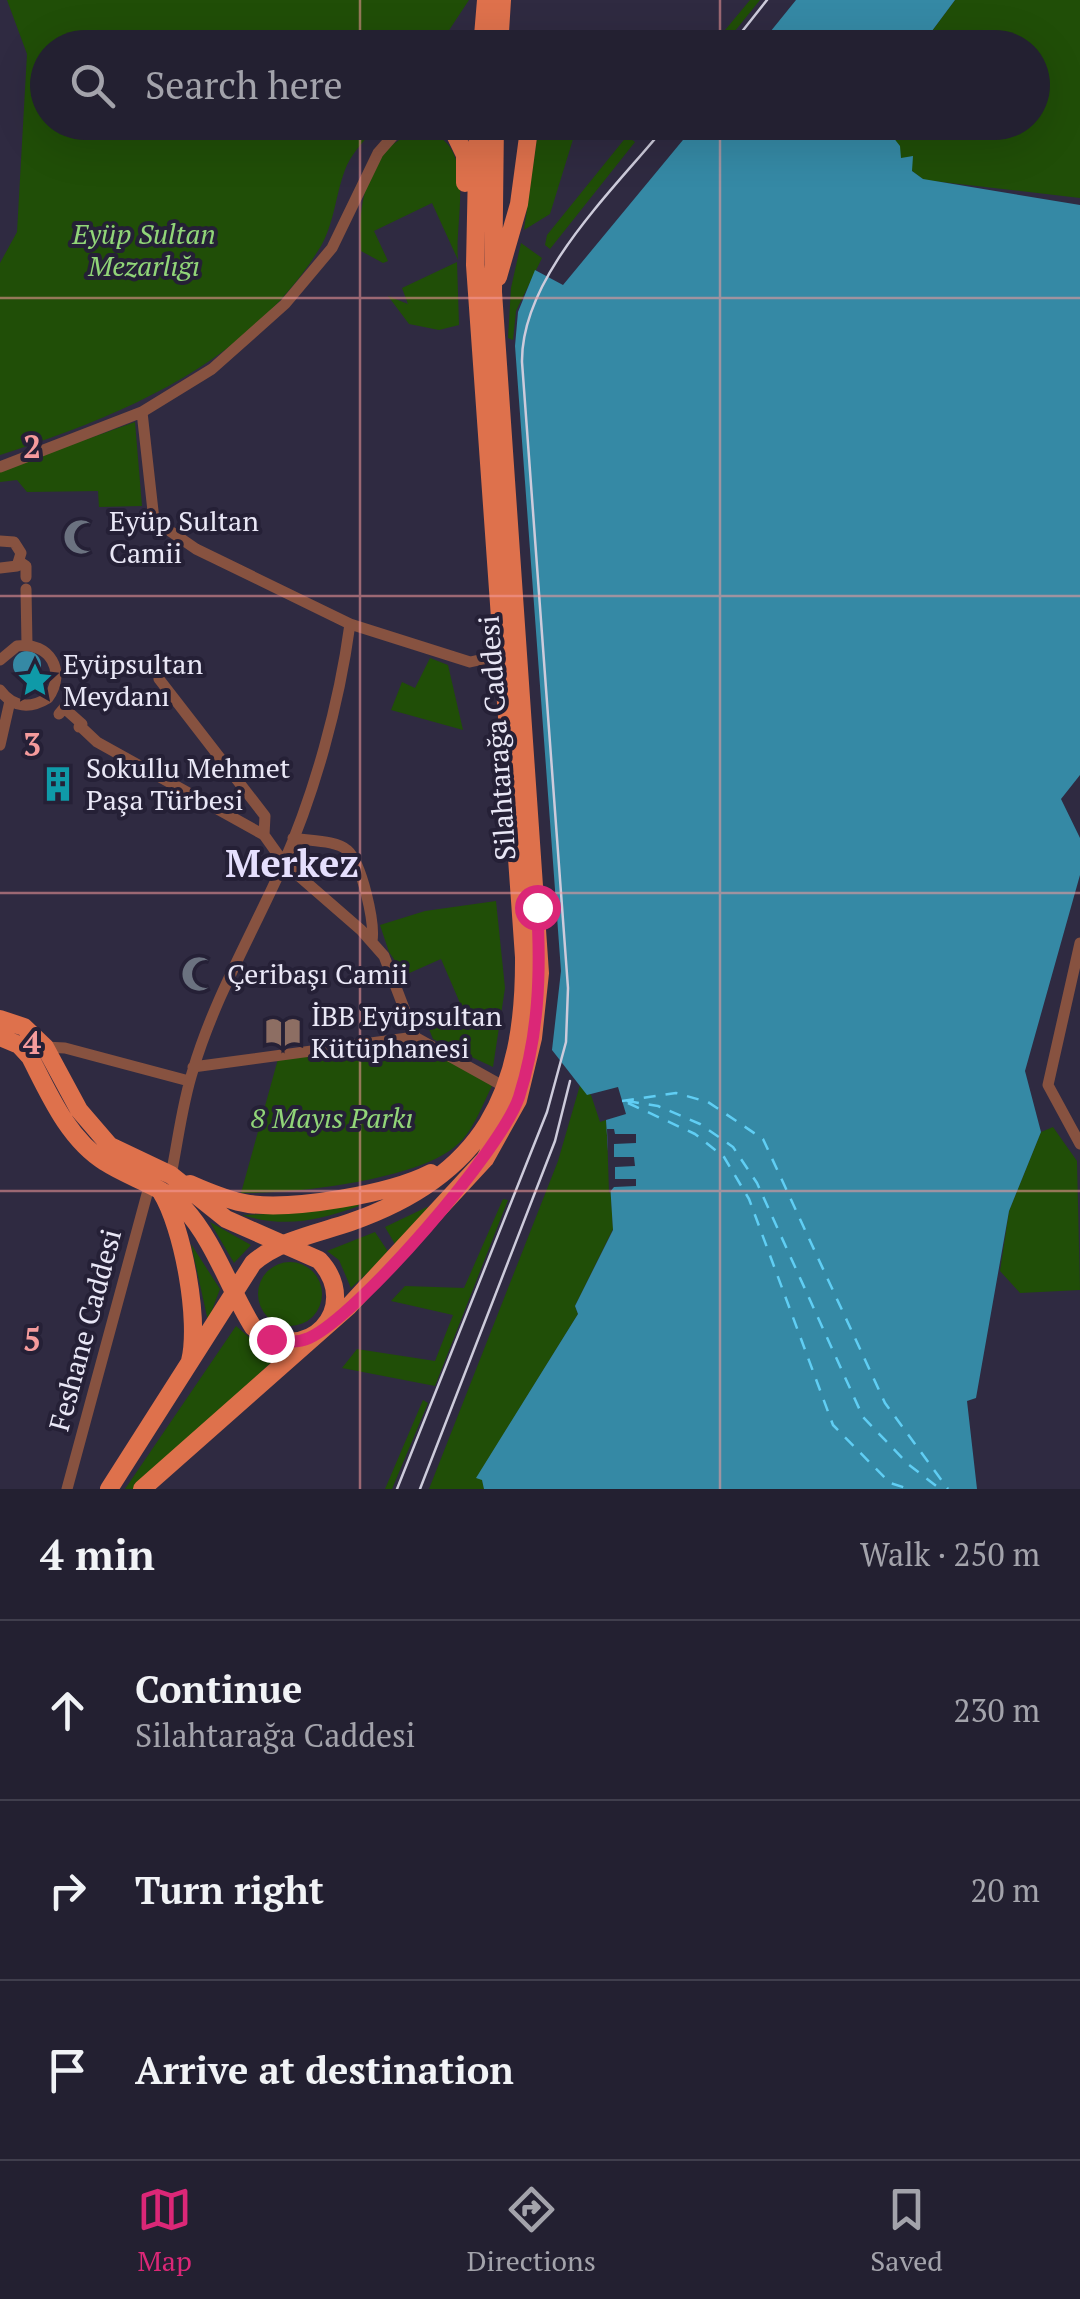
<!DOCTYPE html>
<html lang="en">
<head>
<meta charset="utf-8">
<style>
	:root { --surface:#232031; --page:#2f2d3d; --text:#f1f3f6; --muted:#a3a3ab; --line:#403e4d; --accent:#db2777 }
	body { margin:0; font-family:"PT Serif",serif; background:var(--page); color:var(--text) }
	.stop { position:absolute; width:30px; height:30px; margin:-22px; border:8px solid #db2777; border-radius:50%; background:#fff }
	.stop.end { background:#db2777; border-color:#fff; box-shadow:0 2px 10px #0008 }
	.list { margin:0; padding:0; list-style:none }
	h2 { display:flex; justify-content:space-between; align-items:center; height:130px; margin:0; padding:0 40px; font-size:42px }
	h2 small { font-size:32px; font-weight:400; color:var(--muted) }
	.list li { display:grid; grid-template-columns:65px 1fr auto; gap:30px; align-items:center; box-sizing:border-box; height:180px; padding:0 40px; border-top:2px solid var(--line) }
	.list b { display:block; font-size:38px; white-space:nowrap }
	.list p { margin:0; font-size:32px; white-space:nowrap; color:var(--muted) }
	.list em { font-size:32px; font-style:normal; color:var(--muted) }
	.icon { flex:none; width:55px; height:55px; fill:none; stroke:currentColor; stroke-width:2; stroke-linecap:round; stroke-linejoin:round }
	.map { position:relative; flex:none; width:1080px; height:1489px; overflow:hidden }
	.search { position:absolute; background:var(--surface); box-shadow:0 10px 40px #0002; left:30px; right:30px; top:30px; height:110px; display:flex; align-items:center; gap:25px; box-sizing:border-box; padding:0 35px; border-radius:55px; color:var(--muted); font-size:38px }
	.sheet { height:670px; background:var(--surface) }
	nav { display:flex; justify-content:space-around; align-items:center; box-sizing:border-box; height:140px; border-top:2px solid var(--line); background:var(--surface); font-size:28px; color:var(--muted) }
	nav a { display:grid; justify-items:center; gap:5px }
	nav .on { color:var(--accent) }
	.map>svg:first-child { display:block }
	.green { fill:#204e07 }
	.water { fill:#3589a5 }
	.pier { fill:#2f2a41 }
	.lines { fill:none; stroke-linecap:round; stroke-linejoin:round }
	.ferry { stroke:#60cef4; stroke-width:2.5; stroke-dasharray:12 10; stroke-linecap:butt }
	.street { stroke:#875240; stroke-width:11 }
	.primary { stroke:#de714c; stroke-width:18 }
	.tram { stroke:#cdcbdb; stroke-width:2.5 }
	.route { stroke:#db2777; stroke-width:12 }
	.grid { fill:none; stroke:#f59b9c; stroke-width:2.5; stroke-opacity:0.55 }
	.labels { text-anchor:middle; stroke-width:8; stroke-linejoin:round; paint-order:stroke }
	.park-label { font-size:28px; font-style:italic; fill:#91d578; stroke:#252036 }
	.poi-label { font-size:28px; fill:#e9e7f6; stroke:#252036; text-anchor:start }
	.street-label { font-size:28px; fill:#e9e7f6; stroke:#252036 }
	.district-label { font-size:38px; font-weight:bold; fill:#e5dffd; stroke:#252036 }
	.grid-label { font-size:32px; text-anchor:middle; font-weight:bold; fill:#f59b9c; stroke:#252036; stroke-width:8; stroke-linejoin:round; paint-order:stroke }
</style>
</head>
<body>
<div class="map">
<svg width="1080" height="1489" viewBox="0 0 1080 1489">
	<rect width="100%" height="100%" fill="#2f2a41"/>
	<path class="green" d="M7,0H469L438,47L48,48V122L379,123C369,136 354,150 347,165C336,190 335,222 321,246C250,363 123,415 0,455V263L17,232L27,54Z
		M750,0H760L722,47H711Z
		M955,0H1080V198L924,180L912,171L909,158L901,159L884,127L888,122H1032V48L920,47Z
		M539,123H578L550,214L524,230Z
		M423,131C479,141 454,219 458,260L432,203L374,231L388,261L383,263L361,251C357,204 368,141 423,131Z
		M627,136L635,142L550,249L545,245L547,235Z
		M521,243L542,258L516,311L513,340L508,338L511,288Z
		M457,262L459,325L439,330L409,324L388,296L408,304L402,288Z
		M135,422L142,506L99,507L98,491L27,492L17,480L0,482V470Z
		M430,658L448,665L463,730L391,710L402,682L415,688Z
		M496,901L505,988L493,1067L433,1039L427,1024L463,1010L441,959L405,975L389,952L380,925L425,911Z
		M416,1034L493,1084C483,1103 474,1130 458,1144C421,1180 292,1194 241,1193L278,1059Z
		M580,1085L591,1095L600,1122L606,1120L613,1229L575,1306L578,1314L477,1477L482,1479L484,1489H429L558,1161Z
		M1053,1127L1077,1161L1080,1290L1020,1293L1000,1271L1009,1211L1041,1132Z
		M503,1199L508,1200L435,1386L342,1368L357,1349L435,1361L453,1315L391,1301L405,1286L464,1288Z
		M357,1202L359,1206C316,1221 286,1228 242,1215L296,1213Z
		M427,1207L430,1210L396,1246L385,1227Z
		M210,1222L251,1245L234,1263Z
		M375,1232L389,1253L351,1288L339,1260L327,1251Z
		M191,1244L220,1289L208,1321Z
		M258 1294a32 32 0 1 1 64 0a32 32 0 1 1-64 0Z
		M236,1326L275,1359L134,1489H125Z
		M423,1400L428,1403L392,1489H385Z"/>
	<path class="water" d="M796,0H955L920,47H758Z
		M697,123H888L885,127L900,146L901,158L913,156L912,171L923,179L1080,205V775L1061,799L1080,838V875L1025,1071L1041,1132L1009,1211L976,1398L967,1401L977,1489H484L482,1480L476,1478L578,1314L575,1306L613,1230L606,1120L626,1114L618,1087L587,1095L552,1050L561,971L515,346L518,312L535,270L563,285Z
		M13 665a14 14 0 1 1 28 0a14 14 0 1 1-28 0Z"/>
	<path class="pier" d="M607,1129H614L615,1134H636V1143L614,1144V1157H634L635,1166L615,1167V1179H636V1186L614,1187L609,1193Z"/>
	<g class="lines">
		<path class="ferry" d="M622,1101L676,1093L708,1102L763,1139L885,1403L948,1489
			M627,1101L658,1106L700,1124L733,1147L757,1183L863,1417L908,1464L940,1489
			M628,1103L695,1134L724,1157L749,1199L833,1425L890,1483L909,1489"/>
		<path class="street" d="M142,412L154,520L196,549L350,624L470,662L502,655
			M0,467L142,412L212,369L285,304L332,248L378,153L400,128
			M0,541L14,542L21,553L17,566L0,568
			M20,562L26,566V577
			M26,589L27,645
			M0,660L17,646C50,641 67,672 48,698C30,709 13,708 0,690
			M159,679L265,816L264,835
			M59,714L64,708L82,724L79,727
			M80,726L97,742L264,835L284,863L361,930L384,956L415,1037
			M0,745L10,701
			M293,838C308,841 336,840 347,850C362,863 375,923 372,941
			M1080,943L1048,1085L1080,1144
			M45,1047L65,1048L189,1081
			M193,1067L415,1037L503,1086
			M171,1175C178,1141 182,1104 193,1070C214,999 252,934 282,867C315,792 339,705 350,624
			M67,1489L150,1183"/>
		<path class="primary" d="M482,48L486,0
			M499,48L502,0
			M449,122L465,155V183
			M498,277L519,204L530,122
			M0,1019L24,1027L45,1047L79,1110L110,1146L171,1175L226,1219L319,1260C364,1308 306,1370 253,1327C229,1289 215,1242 184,1208C161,1185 131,1179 105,1162C68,1139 49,1094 30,1057L19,1045L0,1037
			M190,1184C208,1192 229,1201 249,1204C295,1210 390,1194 431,1173
			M161,1192C183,1227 200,1321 190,1361
			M109,1489L253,1263C279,1240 319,1233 351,1222C483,1176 525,1094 524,957L475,265L478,122
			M142,1489L349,1306L485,1159L518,1100L533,1038L540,973L493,292L495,122"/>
		<path class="tram" d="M729,48L767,0
			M397,1489L547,1112L566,1042L568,988L522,362C521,275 616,188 669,122
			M420,1489L555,1141L570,1081"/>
	</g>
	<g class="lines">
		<path class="route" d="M271,1339C284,1341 296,1344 309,1338C358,1316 502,1149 519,1097C539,1034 541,972 537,907"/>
	</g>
	<path class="grid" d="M360,0V48M720,0V48M360,122V1489M720,122V1489M0,298H1080M0,596H1080M0,893H1080M0,1191H1080"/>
	<defs>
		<symbol id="mosque-bare" viewBox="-9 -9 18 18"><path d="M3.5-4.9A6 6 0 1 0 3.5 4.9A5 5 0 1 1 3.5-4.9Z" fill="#6b7280" stroke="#252036" stroke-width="2.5" paint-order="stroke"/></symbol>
		<symbol id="sight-bare" viewBox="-9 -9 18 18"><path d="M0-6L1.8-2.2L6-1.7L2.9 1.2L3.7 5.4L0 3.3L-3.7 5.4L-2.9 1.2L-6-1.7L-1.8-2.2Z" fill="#0f9aa8" stroke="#252036" stroke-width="2.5" paint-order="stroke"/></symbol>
		<symbol id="building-bare" viewBox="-9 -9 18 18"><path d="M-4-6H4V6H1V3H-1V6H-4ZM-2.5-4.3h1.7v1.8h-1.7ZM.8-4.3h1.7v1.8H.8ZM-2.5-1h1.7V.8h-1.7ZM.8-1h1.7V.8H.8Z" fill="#0f9aa8" stroke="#252036" stroke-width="2.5" paint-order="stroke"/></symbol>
		<symbol id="library-bare" viewBox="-9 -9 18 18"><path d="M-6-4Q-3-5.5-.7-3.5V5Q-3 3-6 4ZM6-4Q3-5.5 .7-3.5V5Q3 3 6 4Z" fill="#8d6e63" stroke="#252036" stroke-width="2.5" paint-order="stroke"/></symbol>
	</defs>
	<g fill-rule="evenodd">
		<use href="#mosque-bare" x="56" y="512" width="50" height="50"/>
		<use href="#sight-bare" x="10" y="655" width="50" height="50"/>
		<use href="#building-bare" x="33" y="759" width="50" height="50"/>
		<use href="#mosque-bare" x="174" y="949" width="50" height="50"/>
		<use href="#library-bare" x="258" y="1007" width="50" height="50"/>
	</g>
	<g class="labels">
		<g class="park-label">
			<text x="144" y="244">Eyüp Sultan<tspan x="144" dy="32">Mezarlığı</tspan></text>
			<text x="332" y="1128">8 Mayıs Parkı</text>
		</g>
		<g class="poi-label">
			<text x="109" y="531">Eyüp Sultan<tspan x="109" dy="32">Camii</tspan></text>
			<text x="63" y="674">Eyüpsultan<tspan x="63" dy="32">Meydanı</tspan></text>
			<text x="86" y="778">Sokullu Mehmet<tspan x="86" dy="32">Paşa Türbesi</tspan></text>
			<text x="227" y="984">Çeribaşı Camii</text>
			<text x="311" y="1026">İBB Eyüpsultan<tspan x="311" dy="32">Kütüphanesi</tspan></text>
		</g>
		<g class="street-label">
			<text transform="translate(497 738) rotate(-94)" y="10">Silahtarağa Caddesi</text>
			<text transform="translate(85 1330) rotate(-75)" y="10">Feshane Caddesi</text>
		</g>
		<g class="district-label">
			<text x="292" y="877">Merkez</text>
		</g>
	</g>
	<g class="grid-label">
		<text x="32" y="458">2</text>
		<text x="32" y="756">3</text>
		<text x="32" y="1054">4</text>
		<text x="32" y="1351">5</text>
	</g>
</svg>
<div class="stop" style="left:537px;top:907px"></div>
<div class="stop end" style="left:271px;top:1339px"></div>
<div class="search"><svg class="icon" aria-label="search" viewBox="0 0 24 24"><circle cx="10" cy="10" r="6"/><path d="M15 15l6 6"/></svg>Search here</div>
</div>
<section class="sheet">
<h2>4 min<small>Walk · 250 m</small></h2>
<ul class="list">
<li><svg class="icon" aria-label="ahead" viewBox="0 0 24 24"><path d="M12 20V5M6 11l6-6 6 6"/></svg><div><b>Continue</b><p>Silahtarağa Caddesi</p></div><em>230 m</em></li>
<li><svg class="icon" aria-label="right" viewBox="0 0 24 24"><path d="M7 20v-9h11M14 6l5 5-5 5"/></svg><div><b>Turn right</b></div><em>20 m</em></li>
<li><svg class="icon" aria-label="arrive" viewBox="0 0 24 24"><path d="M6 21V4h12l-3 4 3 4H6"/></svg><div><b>Arrive at destination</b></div></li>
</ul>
</section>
<nav>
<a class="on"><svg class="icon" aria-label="map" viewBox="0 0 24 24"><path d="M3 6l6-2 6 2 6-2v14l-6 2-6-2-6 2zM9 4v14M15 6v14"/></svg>Map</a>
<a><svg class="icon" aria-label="directions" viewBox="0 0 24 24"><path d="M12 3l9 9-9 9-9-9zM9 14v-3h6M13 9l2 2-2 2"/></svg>Directions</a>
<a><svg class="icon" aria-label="saved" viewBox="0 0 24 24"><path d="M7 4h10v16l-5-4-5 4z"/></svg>Saved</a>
</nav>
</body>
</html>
